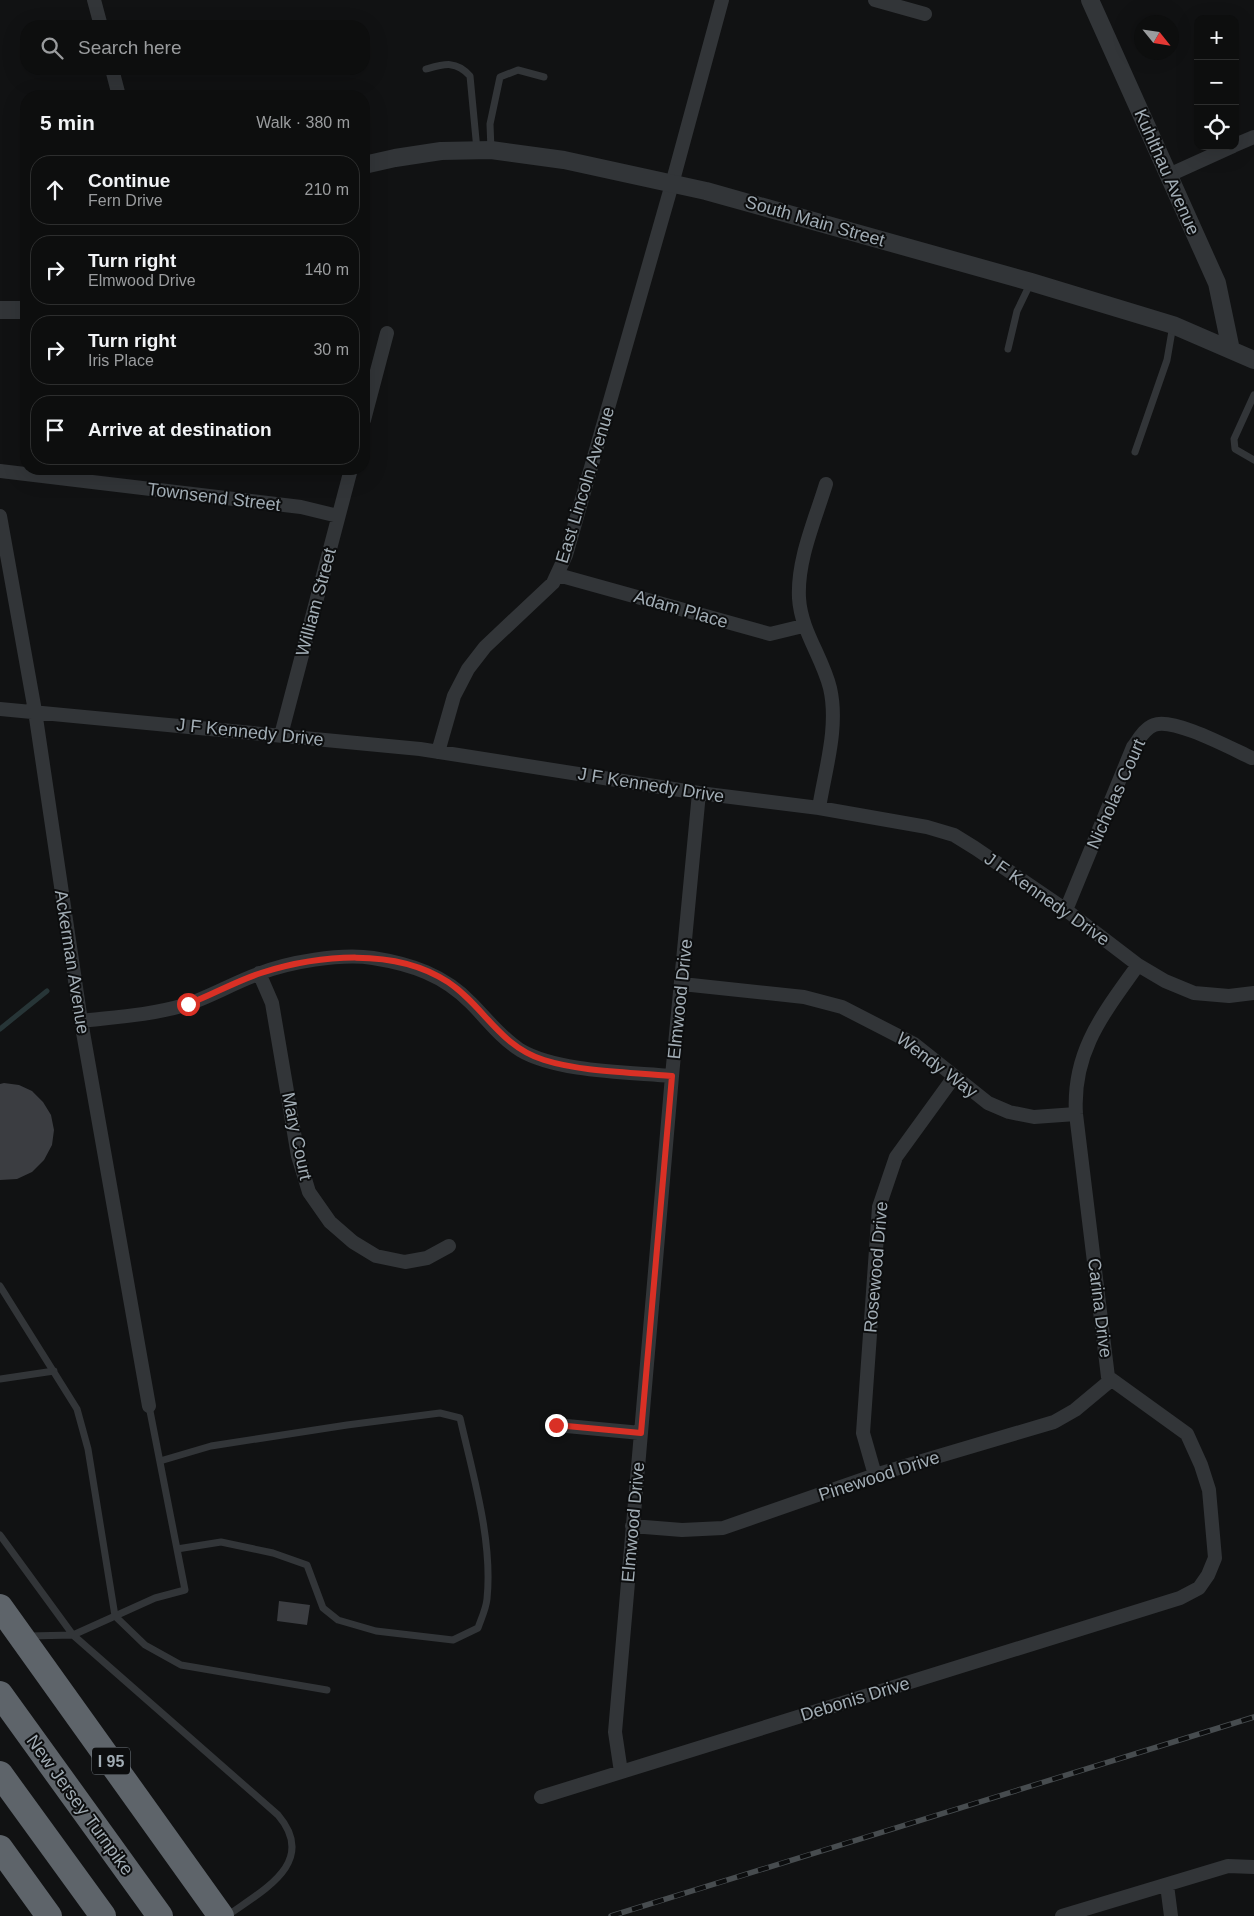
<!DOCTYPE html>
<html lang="en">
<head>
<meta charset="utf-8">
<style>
	:root { --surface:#0d0e0e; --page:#161717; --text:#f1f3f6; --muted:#9a9c9e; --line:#2d2e2e }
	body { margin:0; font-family:Arial,sans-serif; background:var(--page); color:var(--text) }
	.controls { position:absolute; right:15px; top:15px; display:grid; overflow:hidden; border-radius:10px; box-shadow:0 5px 20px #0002 }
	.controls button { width:45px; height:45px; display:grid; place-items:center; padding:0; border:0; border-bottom:1px solid var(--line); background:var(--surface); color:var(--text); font:25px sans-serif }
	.compass { position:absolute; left:1134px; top:15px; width:45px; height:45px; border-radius:50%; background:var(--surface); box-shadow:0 5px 20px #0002; rotate:120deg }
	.stop { position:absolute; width:15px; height:15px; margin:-11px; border:4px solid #d93025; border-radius:50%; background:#fff }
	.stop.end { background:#d93025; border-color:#fff; box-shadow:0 1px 5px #0008 }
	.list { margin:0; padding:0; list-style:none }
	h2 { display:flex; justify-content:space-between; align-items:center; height:65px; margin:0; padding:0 20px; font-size:21px }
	h2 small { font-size:16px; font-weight:400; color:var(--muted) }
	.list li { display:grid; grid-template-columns:32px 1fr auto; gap:15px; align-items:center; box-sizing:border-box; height:70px; margin:0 10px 10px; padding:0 10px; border:1px solid var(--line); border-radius:20px }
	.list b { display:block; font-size:19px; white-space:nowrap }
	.list p { margin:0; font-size:16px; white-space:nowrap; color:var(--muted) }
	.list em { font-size:16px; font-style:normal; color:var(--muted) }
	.icon { flex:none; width:28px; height:28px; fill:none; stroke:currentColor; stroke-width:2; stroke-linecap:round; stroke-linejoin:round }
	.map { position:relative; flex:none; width:1254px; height:1916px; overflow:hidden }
	.search { position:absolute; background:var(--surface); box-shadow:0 5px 20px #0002; left:20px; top:20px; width:350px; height:55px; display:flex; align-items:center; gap:12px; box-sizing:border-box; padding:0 18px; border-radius:20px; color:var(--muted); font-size:19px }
	.panel { position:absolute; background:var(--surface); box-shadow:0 5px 20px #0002; left:20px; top:90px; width:350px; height:385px; border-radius:20px }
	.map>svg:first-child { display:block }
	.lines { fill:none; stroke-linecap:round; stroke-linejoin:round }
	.stream { stroke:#273537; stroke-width:5 }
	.building { fill:#3b3d41 }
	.service { stroke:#323538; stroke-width:7 }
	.minor { stroke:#323538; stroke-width:14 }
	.tertiary { stroke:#323538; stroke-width:18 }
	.motorway { stroke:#5e646a; stroke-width:26 }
	.rail-casing { stroke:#474c4f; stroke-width:5.5 }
	.rail { stroke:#0c0d0e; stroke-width:4; stroke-dasharray:11; stroke-linecap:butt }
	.route { stroke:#d93025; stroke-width:6 }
	.labels { text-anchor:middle; stroke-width:4; stroke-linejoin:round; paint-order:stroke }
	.shield { fill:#0c0d0e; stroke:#757d83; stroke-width:1 }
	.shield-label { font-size:16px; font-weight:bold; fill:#a2adb5 }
	.street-label { font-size:18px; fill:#a2adb5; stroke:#0c0d0e }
</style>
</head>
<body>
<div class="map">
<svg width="1254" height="1916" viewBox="0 0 1254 1916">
	<rect width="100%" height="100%" fill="#111213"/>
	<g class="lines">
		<path class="stream" d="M0,1029L47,991"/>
	</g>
	<path class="building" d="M4,1083L19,1085L32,1091L43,1102L51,1115L54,1130L52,1145L44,1160L32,1172L17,1179L0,1180V1084Z
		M279,1601L310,1605L307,1625L277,1621Z"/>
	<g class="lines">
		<path class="service" d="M426,69C444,64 456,60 470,76L477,150
			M491,150L490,124L500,77L518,70L544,77
			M1008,349L1017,311L1031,282
			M1254,395L1234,439L1235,449L1254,460
			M1135,452L1167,360L1173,325
			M0,1286L77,1409L88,1449L115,1616L145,1645L181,1665L327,1690
			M0,1379L54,1371
			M160,1461L211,1446L347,1425L440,1413L460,1418C473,1475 493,1541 487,1599C486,1609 481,1619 478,1628L453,1640L376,1631L338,1620L323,1608L307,1565L273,1553L221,1542L177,1549
			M0,1535L73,1635L278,1815C319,1863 261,1891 227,1916
			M29,1636L73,1635L155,1598L185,1590L149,1406"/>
		<path class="minor" d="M94,0L101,26
			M875,0L925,14
			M112,69L119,96
			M1235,145L1254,137
			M1169,175L1233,146
			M364,420L387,333
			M0,471L301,507L338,516
			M0,516L35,711L81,1021L149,1406
			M558,575L770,634L803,626
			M0,709L420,749L699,793L819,808L927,827L954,835L975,848L1066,910L1138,965L1165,981L1194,993L1229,996L1254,993
			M281,735L351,469
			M438,752L454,696L468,669L485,647L553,583L566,555L672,184L722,0
			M819,808C825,770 839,727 830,688C822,656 801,631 799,598C797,560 815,520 826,484
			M1066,910L1133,747C1139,739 1144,729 1154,725C1173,717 1232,749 1252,758
			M259,973L272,1003L298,1156L309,1192L330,1222L353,1242L376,1256L405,1262L427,1258L449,1246
			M682,984L804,997L842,1007L914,1044L988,1103L1009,1112L1034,1117L1076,1114
			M81,1021C116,1017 151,1015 185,1005C210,997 233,983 258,974C288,962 341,953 373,958C411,964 444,975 471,1003C487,1019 500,1037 520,1050C557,1072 628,1072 672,1076
			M556,1425L641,1433
			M875,1475L863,1433L879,1207L896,1157L954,1077
			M632,1526L682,1530L723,1528L875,1475L1054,1422L1075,1410L1111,1380
			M621,1772L615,1732L672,1076L699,793
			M541,1797L1180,1598L1199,1588L1208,1575L1215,1558L1209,1490L1201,1465L1187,1434L1108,1377L1076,1114C1072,1051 1104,1013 1138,965
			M1167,1885L1171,1916
			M1062,1916L1228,1866L1254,1867"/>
		<path class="tertiary" d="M1090,0L1217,283L1231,350
			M364,165L395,158L441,151L491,150L564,160L706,191L1031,282L1173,325L1254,360
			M0,310H26"/>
		<path class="motorway" d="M0,1607L221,1916
			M0,1694L160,1916
			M0,1774L103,1916
			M0,1848L49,1916"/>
		<defs>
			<path id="rail" d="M611,1916L1254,1717"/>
		</defs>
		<use href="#rail" class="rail-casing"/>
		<use href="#rail" class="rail"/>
	</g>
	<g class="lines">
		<path class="route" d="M188,1004C212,995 236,981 261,973C318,955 395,947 448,982C484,1006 499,1046 544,1060C582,1072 631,1072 672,1076L641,1433L556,1425"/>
	</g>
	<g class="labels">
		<rect class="shield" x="92" y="1747.5" width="38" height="27" rx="4"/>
		<g class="shield-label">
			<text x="111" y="1767">I 95</text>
		</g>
		<g class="street-label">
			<text transform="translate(1167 172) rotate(66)" y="6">Kuhlthau Avenue</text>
			<text transform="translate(815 221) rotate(16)" y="6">South Main Street</text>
			<text transform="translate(585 485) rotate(-73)" y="6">East Lincoln Avenue</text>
			<text transform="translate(214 497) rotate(7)" y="6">Townsend Street</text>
			<text transform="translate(316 602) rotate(-75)" y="6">William Street</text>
			<text transform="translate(681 609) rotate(16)" y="6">Adam Place</text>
			<text transform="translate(250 732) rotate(6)" y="6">J F Kennedy Drive</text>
			<text transform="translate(651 785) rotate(9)" y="6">J F Kennedy Drive</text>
			<text transform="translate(1116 794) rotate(-66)" y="6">Nicholas Court</text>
			<text transform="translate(1047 899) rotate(35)" y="6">J F Kennedy Drive</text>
			<text transform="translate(72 962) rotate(81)" y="6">Ackerman Avenue</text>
			<text transform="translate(680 999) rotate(-84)" y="6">Elmwood Drive</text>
			<text transform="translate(937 1065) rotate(37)" y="6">Wendy Way</text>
			<text transform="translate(297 1136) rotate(78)" y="6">Mary Court</text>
			<text transform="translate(876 1267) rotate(-85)" y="6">Rosewood Drive</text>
			<text transform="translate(1100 1308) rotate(83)" y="6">Carina Drive</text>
			<text transform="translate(879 1476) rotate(-18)" y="6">Pinewood Drive</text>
			<text transform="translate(633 1522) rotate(-85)" y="6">Elmwood Drive</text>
			<text transform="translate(855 1699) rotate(-17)" y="6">Debonis Drive</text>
			<text transform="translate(80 1805) rotate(54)" y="6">New Jersey Turnpike</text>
		</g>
	</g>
</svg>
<div class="controls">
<button>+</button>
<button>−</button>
<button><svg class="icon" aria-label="locate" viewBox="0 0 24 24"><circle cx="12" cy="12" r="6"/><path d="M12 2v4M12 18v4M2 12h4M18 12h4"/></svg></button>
</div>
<svg class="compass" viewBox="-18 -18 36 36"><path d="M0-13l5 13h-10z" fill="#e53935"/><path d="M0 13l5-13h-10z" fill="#9a9c9e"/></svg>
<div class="stop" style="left:188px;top:1004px"></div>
<div class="stop end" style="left:556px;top:1425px"></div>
<div class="search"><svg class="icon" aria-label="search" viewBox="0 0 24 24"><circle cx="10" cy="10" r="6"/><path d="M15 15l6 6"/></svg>Search here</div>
<section class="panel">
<h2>5 min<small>Walk · 380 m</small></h2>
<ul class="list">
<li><svg class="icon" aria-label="ahead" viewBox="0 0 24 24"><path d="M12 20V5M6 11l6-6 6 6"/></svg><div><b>Continue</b><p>Fern Drive</p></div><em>210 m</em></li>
<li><svg class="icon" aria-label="right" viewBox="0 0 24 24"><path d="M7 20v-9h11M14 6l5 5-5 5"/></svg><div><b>Turn right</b><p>Elmwood Drive</p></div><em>140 m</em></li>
<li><svg class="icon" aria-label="right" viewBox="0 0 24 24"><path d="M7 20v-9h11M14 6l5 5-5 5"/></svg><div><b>Turn right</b><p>Iris Place</p></div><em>30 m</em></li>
<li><svg class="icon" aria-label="arrive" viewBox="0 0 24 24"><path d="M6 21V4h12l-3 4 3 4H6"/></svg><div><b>Arrive at destination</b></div></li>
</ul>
</section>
</div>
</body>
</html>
